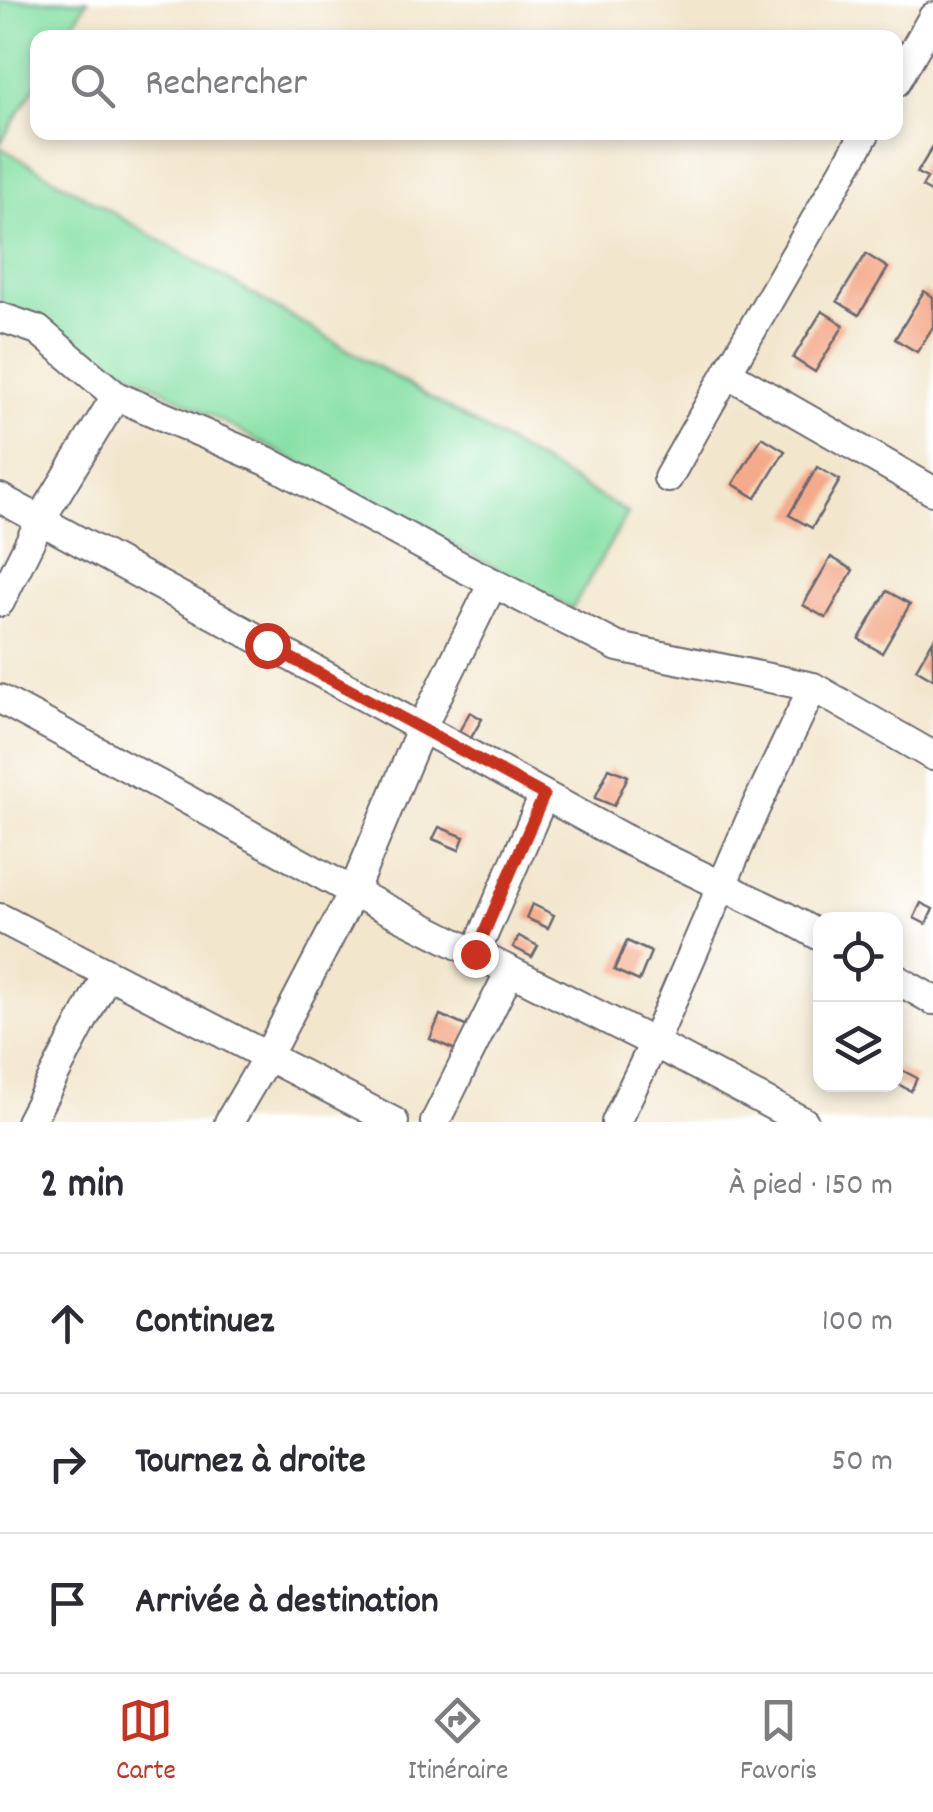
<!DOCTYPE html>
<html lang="fr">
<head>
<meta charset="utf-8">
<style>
	:root { --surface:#fff; --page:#f7f7f7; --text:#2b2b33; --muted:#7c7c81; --line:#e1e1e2; --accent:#c8321e }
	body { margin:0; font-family:Dekko,sans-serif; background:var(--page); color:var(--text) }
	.controls { position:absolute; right:30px; bottom:30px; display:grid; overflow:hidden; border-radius:20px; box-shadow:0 5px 15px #0003 }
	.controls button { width:90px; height:90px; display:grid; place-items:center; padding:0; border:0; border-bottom:2px solid var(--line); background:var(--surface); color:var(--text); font:50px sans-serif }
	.stop { position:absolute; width:30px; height:30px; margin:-22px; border:8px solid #c8321e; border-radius:50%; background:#fff }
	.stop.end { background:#c8321e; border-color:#fff; box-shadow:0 2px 10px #0008 }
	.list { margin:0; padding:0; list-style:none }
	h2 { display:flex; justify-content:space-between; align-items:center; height:130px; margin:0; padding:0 40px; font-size:42px }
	h2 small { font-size:32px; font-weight:400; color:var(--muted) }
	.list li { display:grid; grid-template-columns:65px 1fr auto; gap:30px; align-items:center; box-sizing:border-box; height:140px; padding:0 40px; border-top:2px solid var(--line) }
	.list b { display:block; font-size:38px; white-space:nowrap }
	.list em { font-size:32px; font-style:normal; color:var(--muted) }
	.icon { flex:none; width:55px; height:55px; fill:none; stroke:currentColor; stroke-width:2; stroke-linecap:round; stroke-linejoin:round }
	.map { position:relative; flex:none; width:933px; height:1122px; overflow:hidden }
	.search { position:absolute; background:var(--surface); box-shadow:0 5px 15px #0003; left:30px; right:30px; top:30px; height:110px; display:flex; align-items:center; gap:25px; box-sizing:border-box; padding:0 35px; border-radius:20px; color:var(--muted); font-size:38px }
	.sheet { height:550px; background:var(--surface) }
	nav { display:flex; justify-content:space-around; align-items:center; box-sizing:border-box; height:140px; border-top:2px solid var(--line); background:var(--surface); font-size:28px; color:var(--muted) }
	nav a { display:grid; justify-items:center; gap:5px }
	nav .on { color:var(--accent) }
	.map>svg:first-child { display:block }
	.green { fill:#86e0a5; stroke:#548170; stroke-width:2.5 }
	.building { fill:#f4aa8b }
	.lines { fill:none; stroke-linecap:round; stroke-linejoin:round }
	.minor-casing { stroke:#6b676e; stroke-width:32 }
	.minor { stroke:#fff; stroke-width:28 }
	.route { stroke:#c8321e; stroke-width:12 }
</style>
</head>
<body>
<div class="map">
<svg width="933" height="1122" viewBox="0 0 933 1122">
	<rect width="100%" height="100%" fill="#fff"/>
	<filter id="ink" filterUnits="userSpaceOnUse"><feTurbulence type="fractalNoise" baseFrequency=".01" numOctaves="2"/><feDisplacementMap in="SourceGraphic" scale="20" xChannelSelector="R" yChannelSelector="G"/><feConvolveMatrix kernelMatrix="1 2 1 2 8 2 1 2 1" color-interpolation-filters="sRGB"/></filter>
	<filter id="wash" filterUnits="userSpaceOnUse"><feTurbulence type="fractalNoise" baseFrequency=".0048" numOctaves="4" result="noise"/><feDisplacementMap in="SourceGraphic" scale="40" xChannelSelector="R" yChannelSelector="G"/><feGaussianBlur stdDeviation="2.25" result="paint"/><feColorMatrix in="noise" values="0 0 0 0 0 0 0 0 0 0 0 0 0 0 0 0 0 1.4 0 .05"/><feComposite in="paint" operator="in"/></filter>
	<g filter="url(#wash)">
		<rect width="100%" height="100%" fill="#f2e6cc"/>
		<path class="green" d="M0,0H88L65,37L38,38L37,83L0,144Z
			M0,147L628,513L572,609L53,331L0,305Z"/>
		<g id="blocks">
			<path class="building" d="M933,146V193L922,187L927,178L917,173Z
				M866,254L888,268L859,315L837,301Z
				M924,291L933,297V327L917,352L895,339Z
				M822,311L844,325L815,372L793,358Z
				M762,437L785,451L756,498L733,484Z
				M817,467L840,480L812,528L789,515Z
				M831,557L853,570L826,618L803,605Z
				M887,591L910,604L882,653L859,639Z
				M933,640V679L916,669Z
				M470,712L482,719L468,743L456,737Z
				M609,768L628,776L614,806L595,798Z
				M439,827L464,837L459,850L433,839Z
				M921,903L933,909L926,924L914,918Z
				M532,904L554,915L548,928L526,918Z
				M519,936L538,946L532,957L513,947Z
				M627,941L651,952L639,981L614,970Z
				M440,1015L470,1028L460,1052L430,1039Z
				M896,1067L917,1078L911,1091L896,1083Z"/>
		</g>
	</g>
	<g filter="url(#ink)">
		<use href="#blocks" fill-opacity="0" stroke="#6b676e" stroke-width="2.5"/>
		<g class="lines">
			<defs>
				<path id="minor" d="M896,82L933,17
					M0,317L38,330L116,396L267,461L464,568L618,647L813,687L933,756
					M727,373L933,491
					M668,478L727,373L866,132
					M0,498L623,838L783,915L820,936
					M0,602L41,519L116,396
					M0,699L186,799L353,892L654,1043L804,1122
					M0,918L394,1122
					M475,954L544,795
					M896,979L933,1000
					M30,1122L107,974
					M229,1122L267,1057L353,892L421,729L493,583
					M435,1122L510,971
					M616,1122L654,1043L755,809L813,687"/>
			</defs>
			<use href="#minor" class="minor-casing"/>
			<use href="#minor" class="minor"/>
		</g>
	</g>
	<g class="lines" filter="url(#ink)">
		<path class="route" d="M267,645L544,795L475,954"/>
	</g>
</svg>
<div class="controls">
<button><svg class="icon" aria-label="locate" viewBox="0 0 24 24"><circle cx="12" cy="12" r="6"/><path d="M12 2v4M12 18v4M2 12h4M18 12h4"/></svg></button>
<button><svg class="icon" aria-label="layers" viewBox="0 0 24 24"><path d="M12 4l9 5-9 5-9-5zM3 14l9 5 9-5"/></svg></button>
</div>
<div class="stop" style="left:267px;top:645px"></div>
<div class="stop end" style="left:475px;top:954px"></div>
<div class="search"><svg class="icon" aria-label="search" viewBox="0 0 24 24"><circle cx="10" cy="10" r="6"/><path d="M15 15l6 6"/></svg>Rechercher</div>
</div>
<section class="sheet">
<h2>2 min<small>À pied · 150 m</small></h2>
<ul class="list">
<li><svg class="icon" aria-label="ahead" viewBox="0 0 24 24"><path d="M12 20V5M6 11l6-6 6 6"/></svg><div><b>Continuez</b></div><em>100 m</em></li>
<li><svg class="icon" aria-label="right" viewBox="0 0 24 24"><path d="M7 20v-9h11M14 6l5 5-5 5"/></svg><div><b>Tournez à droite</b></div><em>50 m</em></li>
<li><svg class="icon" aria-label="arrive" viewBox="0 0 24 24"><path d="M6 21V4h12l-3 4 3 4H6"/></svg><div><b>Arrivée à destination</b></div></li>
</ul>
</section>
<nav>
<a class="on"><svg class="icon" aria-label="map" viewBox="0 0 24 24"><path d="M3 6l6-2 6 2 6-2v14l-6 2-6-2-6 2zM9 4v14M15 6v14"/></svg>Carte</a>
<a><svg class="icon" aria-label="directions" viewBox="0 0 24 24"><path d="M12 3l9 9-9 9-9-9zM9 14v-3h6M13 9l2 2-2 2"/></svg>Itinéraire</a>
<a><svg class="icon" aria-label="saved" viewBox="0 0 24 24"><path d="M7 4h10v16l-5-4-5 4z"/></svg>Favoris</a>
</nav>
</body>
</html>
